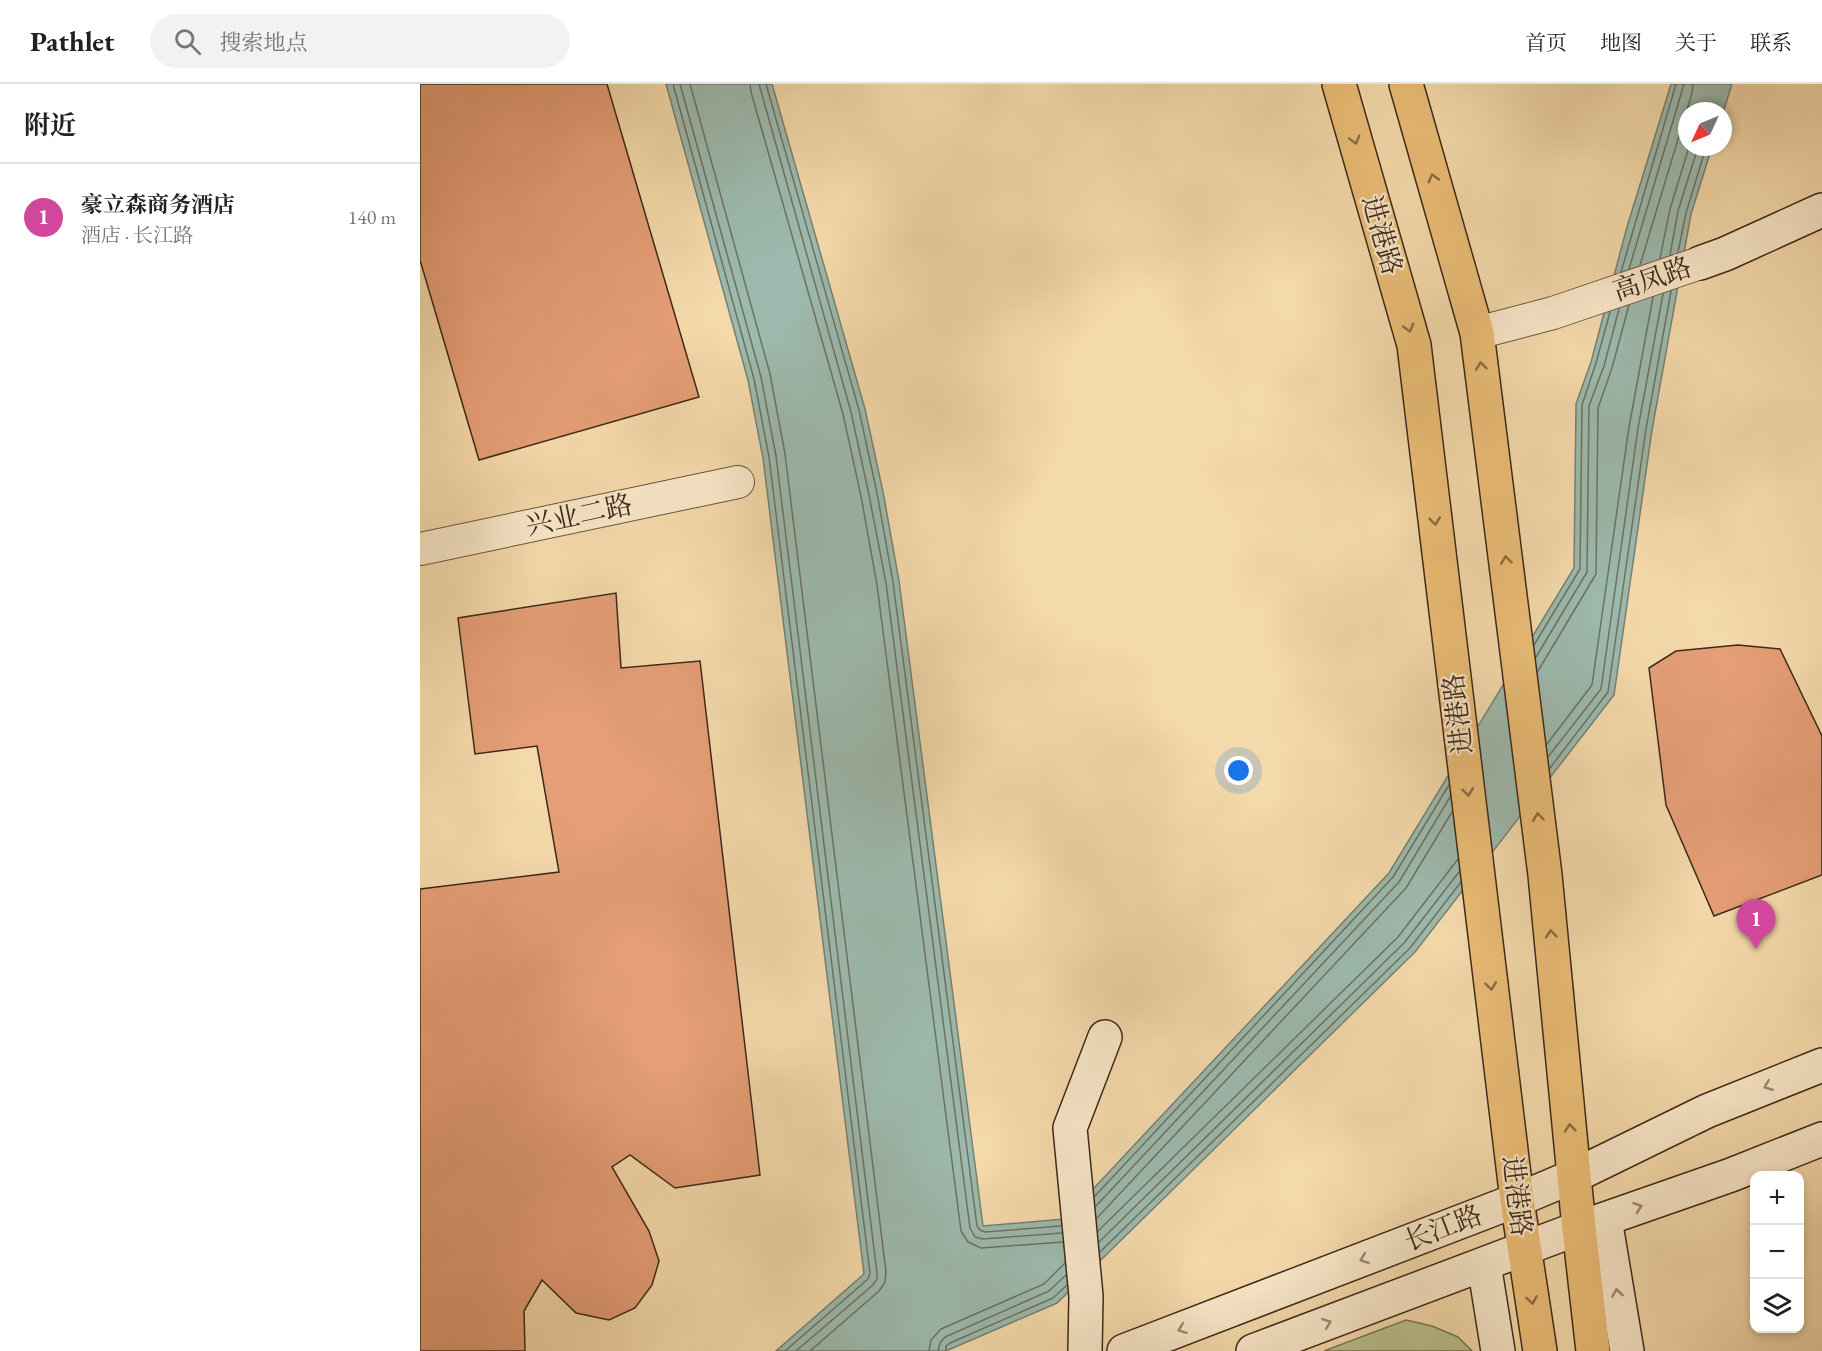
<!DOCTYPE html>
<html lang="zh">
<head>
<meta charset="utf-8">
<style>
	:root { --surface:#fff; --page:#f2f2f2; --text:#222; --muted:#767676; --line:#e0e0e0; --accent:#0f766e }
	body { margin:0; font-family:"EB Garamond","Noto Serif SC",serif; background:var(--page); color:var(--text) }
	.controls { position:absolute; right:18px; bottom:18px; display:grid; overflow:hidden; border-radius:12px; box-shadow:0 3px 9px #0003 }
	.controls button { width:54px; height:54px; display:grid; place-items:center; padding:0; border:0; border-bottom:2px solid var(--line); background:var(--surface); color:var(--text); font:30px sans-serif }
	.compass { position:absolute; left:1258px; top:18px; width:54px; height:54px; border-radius:50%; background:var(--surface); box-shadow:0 3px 9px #0003; rotate:226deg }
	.you { position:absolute; left:819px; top:687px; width:21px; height:21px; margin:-15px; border:4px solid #fff; border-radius:50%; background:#1a73e8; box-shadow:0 0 0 9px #1a73e833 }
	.badge { display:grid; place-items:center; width:39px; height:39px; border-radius:50%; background:var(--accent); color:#fff; font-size:20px; font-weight:700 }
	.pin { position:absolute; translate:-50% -50px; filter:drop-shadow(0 2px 3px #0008) }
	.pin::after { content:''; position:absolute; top:32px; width:21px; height:18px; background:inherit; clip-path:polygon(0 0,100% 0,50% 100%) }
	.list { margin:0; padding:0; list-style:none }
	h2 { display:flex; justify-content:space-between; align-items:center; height:78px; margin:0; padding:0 24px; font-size:26px }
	h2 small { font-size:20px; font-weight:400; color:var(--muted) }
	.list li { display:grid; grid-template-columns:39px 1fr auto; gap:18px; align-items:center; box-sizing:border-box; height:108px; padding:0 24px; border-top:2px solid var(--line) }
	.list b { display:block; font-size:22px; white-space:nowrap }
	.list p { margin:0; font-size:20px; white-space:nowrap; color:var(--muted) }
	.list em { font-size:20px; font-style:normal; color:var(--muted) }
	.icon { flex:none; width:33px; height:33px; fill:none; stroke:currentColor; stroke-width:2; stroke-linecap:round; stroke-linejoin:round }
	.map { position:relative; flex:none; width:1402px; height:1267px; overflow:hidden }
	header { display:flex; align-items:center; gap:36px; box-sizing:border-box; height:84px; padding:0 30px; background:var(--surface); border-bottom:2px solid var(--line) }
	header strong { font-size:28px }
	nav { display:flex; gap:33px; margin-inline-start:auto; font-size:21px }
	.search { width:420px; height:54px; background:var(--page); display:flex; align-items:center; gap:15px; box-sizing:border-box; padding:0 21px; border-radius:33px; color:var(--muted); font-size:22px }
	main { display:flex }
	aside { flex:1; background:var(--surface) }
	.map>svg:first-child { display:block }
	.green { fill:#b8c08b; stroke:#7a7452; stroke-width:1.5 }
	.water { fill:#9cbaae; stroke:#768073; stroke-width:1.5 }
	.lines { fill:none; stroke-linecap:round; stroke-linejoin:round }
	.shore { stroke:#6c7264; stroke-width:1.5 }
	.building { fill:#e59e76; stroke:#3d291a; stroke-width:1.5 }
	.street-casing { stroke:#6b553e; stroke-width:34 }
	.secondary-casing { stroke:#3d291a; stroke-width:36 }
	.primary-casing { stroke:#3d291a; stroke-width:36 }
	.street { stroke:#f8e6c8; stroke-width:32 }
	.secondary { stroke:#f8e6c8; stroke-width:33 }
	.primary { stroke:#eabc75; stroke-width:33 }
	.oneway { stroke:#8b6b43 }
	.oneway2 { stroke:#9a8871 }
	.labels { text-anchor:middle; stroke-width:4.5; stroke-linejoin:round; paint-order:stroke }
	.street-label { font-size:27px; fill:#3d291a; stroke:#f8e6c8 }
</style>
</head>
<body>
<header>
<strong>Pathlet</strong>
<div class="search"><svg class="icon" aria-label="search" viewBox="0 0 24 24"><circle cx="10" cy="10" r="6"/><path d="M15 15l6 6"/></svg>搜索地点</div>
<nav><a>首页</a><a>地图</a><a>关于</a><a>联系</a></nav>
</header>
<main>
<aside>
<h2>附近<small></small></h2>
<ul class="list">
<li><span class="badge" style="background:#d1479c">1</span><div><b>豪立森商务酒店</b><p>酒店 · 长江路</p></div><em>140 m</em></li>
</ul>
</aside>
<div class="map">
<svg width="1402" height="1267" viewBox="0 0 1402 1267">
	<rect width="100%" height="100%" fill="#f4d9aa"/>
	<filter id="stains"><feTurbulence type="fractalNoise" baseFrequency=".00333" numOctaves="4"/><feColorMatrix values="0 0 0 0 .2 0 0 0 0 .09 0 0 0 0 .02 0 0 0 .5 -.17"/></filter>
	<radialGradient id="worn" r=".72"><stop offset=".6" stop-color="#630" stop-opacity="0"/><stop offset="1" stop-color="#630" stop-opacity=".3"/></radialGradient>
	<path class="green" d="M986,1236L1012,1242L1038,1253L1052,1267H904Z"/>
	<path class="water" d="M246,0H352L445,325L463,408L479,497L563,1142L645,1135L969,789L1154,484L1156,320L1171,278L1207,143L1251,0H1312L1303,29V27H1267V63H1292L1271,130L1232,346L1194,611L995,868L637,1219L526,1267H356L444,1190L343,374L328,296Z"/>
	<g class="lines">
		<path class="shore" d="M253,0L334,295L349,373L450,1189L448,1195L365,1267
			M260,0L341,293L356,372L457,1189V1195L453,1201L376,1267
			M270,0L350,290L365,370L466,1188L465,1198L459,1207L390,1267
			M330,0L331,8L423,330L441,412L457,501L541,1147L548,1158L561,1164L643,1158
			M339,0L431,328L449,411L466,499L550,1144L555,1153L563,1155L642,1149
			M346,0L439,326L457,409L473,498L557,1142L560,1146L565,1148L641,1142
			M1258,168L1266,129L1286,63
			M1250,171L1258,127L1278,63
			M1240,174L1250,125L1269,63
			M1220,181L1272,9L1273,0
			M1209,185L1264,0
			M1201,188L1256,0
			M1114,561L1160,485L1162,321L1176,279L1190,228
			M1116,573L1167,488L1169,322L1184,282L1199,225
			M1118,587L1176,490L1178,324L1192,284L1209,221
			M1127,660L1172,601L1209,343L1233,213
			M1128,673L1181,605L1218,344L1243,210
			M1130,684L1188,608L1226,345L1251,207
			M675,1112L973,793L1029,701
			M676,1122L979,798L1030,713
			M677,1134L986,804L1032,728
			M678,1147L978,853L1038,775
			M679,1158L984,859L1039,788
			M680,1168L990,864L1041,798
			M509,1267L511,1256L521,1245L624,1200L645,1179
			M518,1267L520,1259L525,1253L629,1207L646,1191
			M526,1267V1262L530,1259L633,1214L647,1201"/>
	</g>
	<path class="building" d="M0,0H187L279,313L59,376L0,176Z
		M196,509L201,584L280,577L340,1091L255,1104L210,1071L192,1083L229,1147L239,1177L232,1201L215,1224L189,1236L156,1229L122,1196L104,1227L105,1267H0V805L139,788L117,662L55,670L38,534Z
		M1318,561L1360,565L1402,652V791L1294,832L1246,721L1229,584L1256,567Z"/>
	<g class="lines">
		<defs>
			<path id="street" d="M1057,249L1133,229L1280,179
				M0,465L318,398"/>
			<path id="secondary" d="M1280,179L1305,170L1402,126
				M1185,1135L1207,1267
				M1064,1180L1078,1267
				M665,1267L666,1212L650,1044L685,953
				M704,1267L1097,1116L1154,1092L1287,1027L1402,981
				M833,1267L1159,1144L1311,1091L1402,1055"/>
			<path id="primary" d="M919,0L994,261L1097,1116L1120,1267
				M986,0L1057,249L1125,791L1159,1144L1173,1267"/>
		</defs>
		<use href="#street" class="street-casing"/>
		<use href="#secondary" class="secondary-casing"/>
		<use href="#primary" class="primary-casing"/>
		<use href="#street" class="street"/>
		<use href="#secondary" class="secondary"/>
		<use href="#primary" class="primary"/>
	</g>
	<defs><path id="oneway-chevron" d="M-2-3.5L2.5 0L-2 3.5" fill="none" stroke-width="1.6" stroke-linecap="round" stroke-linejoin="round" transform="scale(1.5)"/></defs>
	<g class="oneway">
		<use href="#oneway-chevron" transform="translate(935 56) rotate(74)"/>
		<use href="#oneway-chevron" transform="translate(1013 94) rotate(-106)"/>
		<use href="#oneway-chevron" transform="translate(989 244) rotate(74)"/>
		<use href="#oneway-chevron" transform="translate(1061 282) rotate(-97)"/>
		<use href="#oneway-chevron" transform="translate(1015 437) rotate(83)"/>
		<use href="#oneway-chevron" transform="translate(1086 476) rotate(-97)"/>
		<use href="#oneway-chevron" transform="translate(1048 708) rotate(83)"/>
		<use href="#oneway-chevron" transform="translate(1118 733) rotate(-97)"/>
		<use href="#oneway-chevron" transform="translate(1131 850) rotate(-95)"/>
		<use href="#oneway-chevron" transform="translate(1071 902) rotate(83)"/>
		<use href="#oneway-chevron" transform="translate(1150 1044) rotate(-95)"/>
		<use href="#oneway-chevron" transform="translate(1112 1216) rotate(81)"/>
	</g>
	<g class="oneway2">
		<use href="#oneway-chevron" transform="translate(1348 1002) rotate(158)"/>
		<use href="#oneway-chevron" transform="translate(1218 1123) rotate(-19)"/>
		<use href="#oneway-chevron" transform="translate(944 1175) rotate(159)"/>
		<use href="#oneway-chevron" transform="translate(1197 1209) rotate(-99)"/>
		<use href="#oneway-chevron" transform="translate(907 1239) rotate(-20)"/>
		<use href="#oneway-chevron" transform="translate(762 1245) rotate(159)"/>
	</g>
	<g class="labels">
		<g class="street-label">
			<text transform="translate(962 151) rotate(74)" y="9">进港路</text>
			<text transform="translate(1232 195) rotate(-19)" y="9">高凤路</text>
			<text transform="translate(159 431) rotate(-12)" y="9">兴业二路</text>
			<text transform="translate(1038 630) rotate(-97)" y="9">进港路</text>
			<text transform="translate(1097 1112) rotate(83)" y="9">进港路</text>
			<text transform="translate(1023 1144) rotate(-21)" y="9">长江路</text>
		</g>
	</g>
	<rect width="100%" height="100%" filter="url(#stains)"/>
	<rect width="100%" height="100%" fill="url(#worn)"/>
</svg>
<div class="controls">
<button>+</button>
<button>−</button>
<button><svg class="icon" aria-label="layers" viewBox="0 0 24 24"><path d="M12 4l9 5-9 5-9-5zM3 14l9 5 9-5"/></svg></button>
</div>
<svg class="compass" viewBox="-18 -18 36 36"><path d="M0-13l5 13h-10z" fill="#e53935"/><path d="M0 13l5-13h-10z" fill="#767676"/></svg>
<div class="you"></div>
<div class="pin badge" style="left:1336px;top:865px;background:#d1479c">1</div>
</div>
</main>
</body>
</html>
